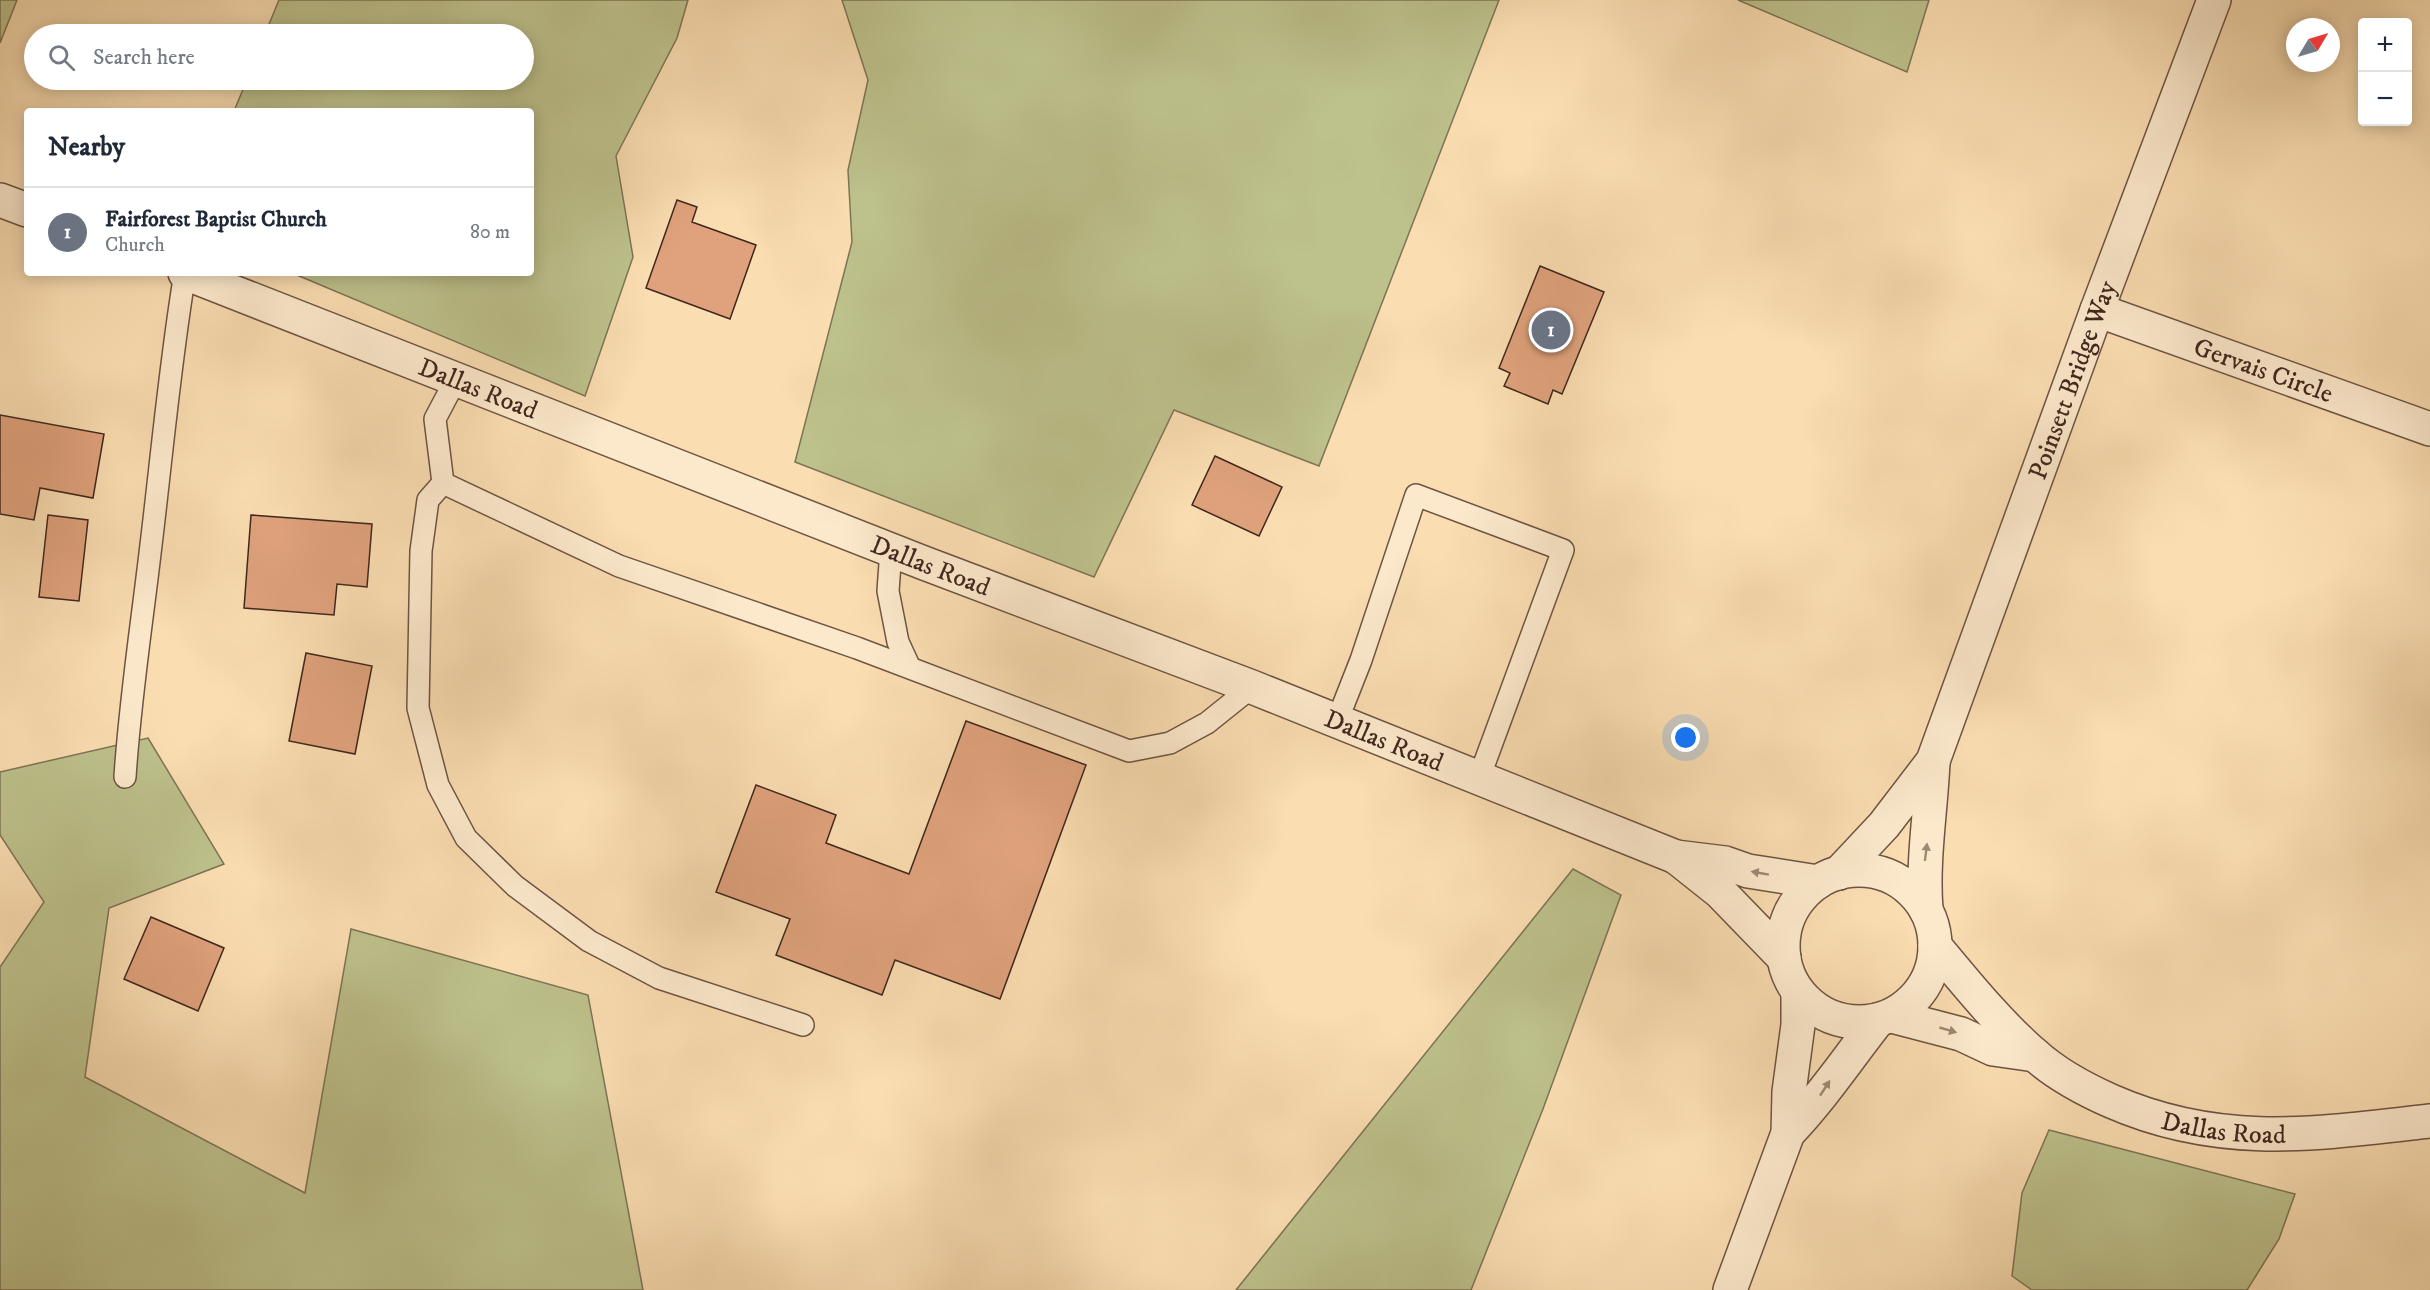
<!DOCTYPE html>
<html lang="en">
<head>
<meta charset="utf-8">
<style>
	:root { --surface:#fff; --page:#f2f2f3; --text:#1f2937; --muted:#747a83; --line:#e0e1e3; --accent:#8f2418 }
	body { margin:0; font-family:"IM FELL DW Pica",serif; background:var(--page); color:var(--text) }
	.controls { position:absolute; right:18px; top:18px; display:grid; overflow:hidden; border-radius:6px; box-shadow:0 3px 15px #0003 }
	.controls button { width:54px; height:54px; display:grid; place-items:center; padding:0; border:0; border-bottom:2px solid var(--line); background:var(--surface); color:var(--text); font:30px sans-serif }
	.compass { position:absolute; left:2286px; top:18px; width:54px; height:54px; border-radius:50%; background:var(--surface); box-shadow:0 3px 15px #0003; rotate:52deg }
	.you { position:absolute; left:1686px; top:738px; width:21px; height:21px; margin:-15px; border:4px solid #fff; border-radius:50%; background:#1a73e8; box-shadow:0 0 0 9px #1a73e833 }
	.badge { display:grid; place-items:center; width:39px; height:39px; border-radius:50%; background:var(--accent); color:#fff; font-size:20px; font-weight:700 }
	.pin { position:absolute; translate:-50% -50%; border:3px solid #fff; box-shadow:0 2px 6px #0006 }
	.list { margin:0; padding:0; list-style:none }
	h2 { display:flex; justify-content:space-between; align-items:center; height:78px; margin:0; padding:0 24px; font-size:26px }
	h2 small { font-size:20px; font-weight:400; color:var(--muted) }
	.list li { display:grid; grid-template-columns:39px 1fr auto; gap:18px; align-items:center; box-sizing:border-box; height:90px; padding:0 24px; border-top:2px solid var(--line) }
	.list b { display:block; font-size:22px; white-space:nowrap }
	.list p { margin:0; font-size:20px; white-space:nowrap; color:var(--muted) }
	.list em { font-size:20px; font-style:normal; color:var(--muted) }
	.icon { flex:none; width:33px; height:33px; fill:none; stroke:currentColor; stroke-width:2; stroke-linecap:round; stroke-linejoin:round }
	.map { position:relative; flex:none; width:2430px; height:1290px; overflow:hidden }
	.search { position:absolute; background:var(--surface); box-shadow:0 3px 15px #0003; left:24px; top:24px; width:510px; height:66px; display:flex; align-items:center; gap:15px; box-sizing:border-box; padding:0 21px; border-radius:33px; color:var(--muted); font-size:22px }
	.panel { position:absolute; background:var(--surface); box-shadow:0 3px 15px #0003; left:24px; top:108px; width:510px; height:168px; border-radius:6px }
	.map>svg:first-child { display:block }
	.green { fill:#bdc18c; stroke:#7e7455; stroke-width:1.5 }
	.building { fill:#dfa27c; stroke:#3f271e; stroke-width:1.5 }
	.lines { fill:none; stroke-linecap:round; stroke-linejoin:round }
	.service-casing { stroke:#6e5443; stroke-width:24 }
	.minor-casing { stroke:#6e5443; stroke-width:36 }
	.service { stroke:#fce9cc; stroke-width:21 }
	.minor { stroke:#fce9cc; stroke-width:33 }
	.oneway { fill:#9e8875 }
	.labels { text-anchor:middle; stroke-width:6; stroke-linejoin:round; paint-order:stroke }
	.street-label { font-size:26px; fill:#3f271e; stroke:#fce9cc }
</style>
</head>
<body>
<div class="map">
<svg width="2430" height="1290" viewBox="0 0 2430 1290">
	<rect width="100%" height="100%" fill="#faddb1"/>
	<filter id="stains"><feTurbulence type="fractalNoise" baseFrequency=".00333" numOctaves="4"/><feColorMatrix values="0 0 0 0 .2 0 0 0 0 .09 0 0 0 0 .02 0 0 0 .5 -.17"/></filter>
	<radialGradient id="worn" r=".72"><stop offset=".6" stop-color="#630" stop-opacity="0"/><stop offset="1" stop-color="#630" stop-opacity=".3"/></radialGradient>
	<path class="green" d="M0,0H17L0,43Z
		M279,0H688L677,38L616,156L633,257L585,396L292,273H531V111H234L247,80H524V34H265Z
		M842,0H1499L1319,466L1174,410L1094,577L795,462L852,242L848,170L868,80Z
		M1738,0H1929L1907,72Z
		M148,738L224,864L109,908L85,1077L305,1193L351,929L588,995L643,1290H0V967L44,902L0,835V772Z
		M1573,869L1621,895L1543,1109L1471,1290H1236Z
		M2049,1130L2295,1194L2279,1239L2247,1290H2032L2012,1276L2022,1193Z"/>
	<path class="building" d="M677,200L697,207L692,222L756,245L730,319L646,288Z
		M1540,266L1604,292L1562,394L1553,390L1548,404L1504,386L1510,373L1499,368Z
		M0,415L104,434L93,498L40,488L34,520L0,514Z
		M1215,456L1282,487L1259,536L1192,505Z
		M48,515L88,520L79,601L39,597Z
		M251,515L372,524L367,587L337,584L334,615L244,608Z
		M306,653L372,666L355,754L289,741Z
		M966,721L1086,765L1000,999L895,960L882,995L776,955L790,919L716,892L756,785L836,815L826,843L909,874Z
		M151,917L224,948L198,1011L124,979Z"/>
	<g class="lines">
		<defs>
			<path id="service" d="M456,379L435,419L443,483L619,566L857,648L1129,751L1170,743L1207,723L1252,687
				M443,483L428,500L421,551L418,708L438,785L466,838L515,886L589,941L659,978L803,1025
				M891,550L888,591L898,642L910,668
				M1337,721L1361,660L1416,495L1563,550L1479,778
				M125,777C130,699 142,623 151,545C162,454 170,363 185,273"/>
			<g id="minor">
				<path d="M0,200L27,210"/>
				<path id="s1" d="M185,273L924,563L1252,687L1676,857"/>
				<path id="s2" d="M2097,310L2430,429"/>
				<circle cx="1859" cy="946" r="76"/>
				<path id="s3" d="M1839,873L1884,825L1933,761L2097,310L2214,0"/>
				<path d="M1926,910C1922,860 1931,810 1933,761"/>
				<path id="s4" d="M1935,946C1966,983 1997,1022 2034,1054C2056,1074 2084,1089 2111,1101C2220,1149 2317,1134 2430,1121"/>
				<path d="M1784,958L1720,892L1676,857L1725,863L1748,871L1818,882"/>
				<path d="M1892,1016L1961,1034L1993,1049L2035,1055"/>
				<path d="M1788,1133C1821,1099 1848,1058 1878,1020"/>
				<path d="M1730,1290L1788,1133L1789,1092L1798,1025V992"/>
			</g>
		</defs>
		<use href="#service" class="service-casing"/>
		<use href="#minor" class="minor-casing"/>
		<use href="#service" class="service"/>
		<use href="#minor" class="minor"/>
	</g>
	<defs><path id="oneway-solid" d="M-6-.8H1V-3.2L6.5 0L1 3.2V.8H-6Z" transform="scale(1.5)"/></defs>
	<g class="oneway">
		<use href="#oneway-solid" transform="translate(1926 852) rotate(-83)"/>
		<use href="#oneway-solid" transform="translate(1760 873) rotate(-170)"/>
		<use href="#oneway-solid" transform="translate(1948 1030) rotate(16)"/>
		<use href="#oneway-solid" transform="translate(1825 1088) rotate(-57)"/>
	</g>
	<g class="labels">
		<g class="street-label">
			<text dy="9" stroke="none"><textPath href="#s2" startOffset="177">Gervais Circle</textPath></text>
			<text dy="9" stroke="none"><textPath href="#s3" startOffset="552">Poinsett Bridge Way</textPath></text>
			<text dy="9" stroke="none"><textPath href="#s1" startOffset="315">Dallas Road</textPath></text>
			<text dy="9" stroke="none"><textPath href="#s1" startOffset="801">Dallas Road</textPath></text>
			<text dy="9" stroke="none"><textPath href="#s1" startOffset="1287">Dallas Road</textPath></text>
			<text dy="9" stroke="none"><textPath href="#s4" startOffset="354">Dallas Road</textPath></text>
		</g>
	</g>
	<rect width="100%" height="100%" filter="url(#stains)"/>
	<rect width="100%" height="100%" fill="url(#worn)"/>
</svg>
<div class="controls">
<button>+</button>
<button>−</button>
</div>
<svg class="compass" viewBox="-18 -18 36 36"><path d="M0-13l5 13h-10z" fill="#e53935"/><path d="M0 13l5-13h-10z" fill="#747a83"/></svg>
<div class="you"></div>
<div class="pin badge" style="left:1551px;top:330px;background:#6b7280">1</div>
<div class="search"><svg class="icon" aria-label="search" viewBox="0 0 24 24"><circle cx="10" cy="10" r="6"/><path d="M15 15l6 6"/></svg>Search here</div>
<section class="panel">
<h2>Nearby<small></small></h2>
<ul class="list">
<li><span class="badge" style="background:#6b7280">1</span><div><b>Fairforest Baptist Church</b><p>Church</p></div><em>80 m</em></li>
</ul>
</section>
</div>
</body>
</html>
